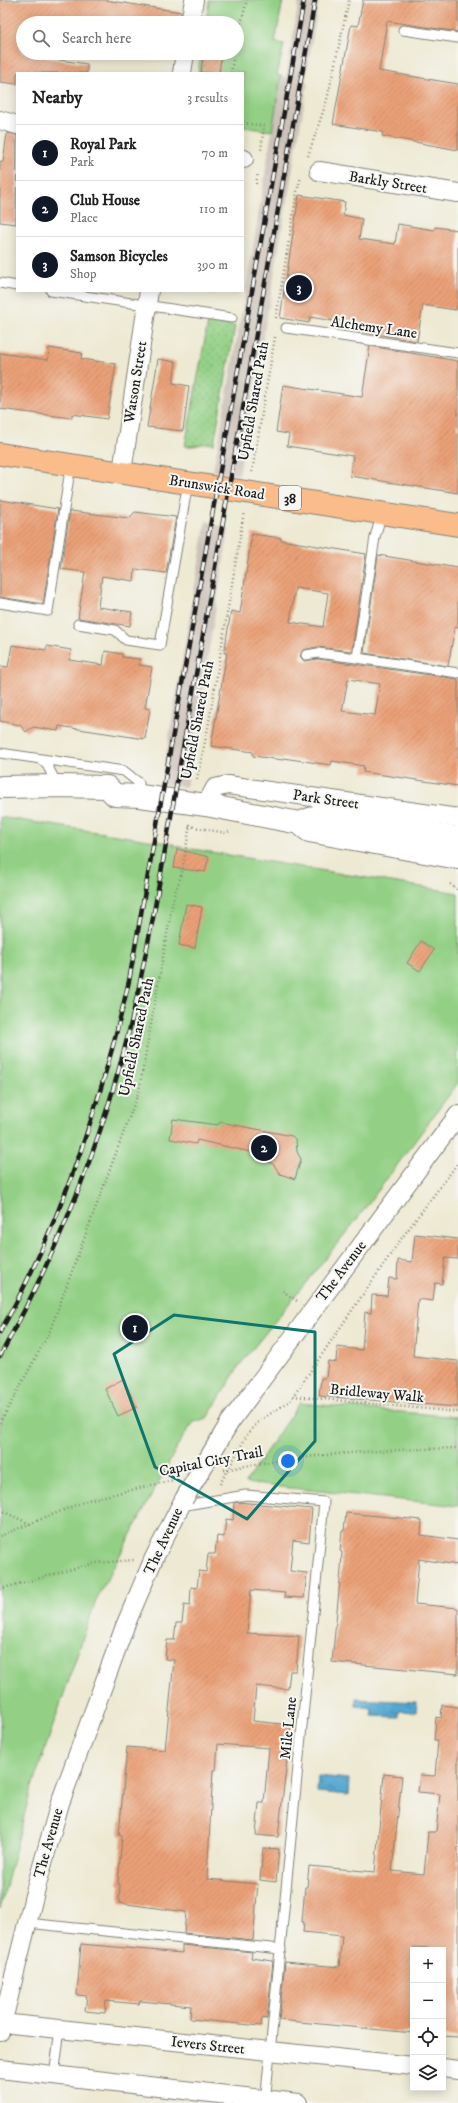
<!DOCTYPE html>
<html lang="en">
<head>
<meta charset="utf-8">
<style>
	:root { --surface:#fff; --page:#f2f2f2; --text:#222; --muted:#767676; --line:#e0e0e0; --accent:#111827 }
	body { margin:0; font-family:"IM FELL DW Pica",serif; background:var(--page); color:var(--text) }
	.controls { position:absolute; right:12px; bottom:12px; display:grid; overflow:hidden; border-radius:0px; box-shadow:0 2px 10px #0003 }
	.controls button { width:36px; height:36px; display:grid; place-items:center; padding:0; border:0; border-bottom:1px solid var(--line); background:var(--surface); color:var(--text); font:20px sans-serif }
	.you { position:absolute; left:288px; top:1461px; width:14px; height:14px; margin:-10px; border:3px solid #fff; border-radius:50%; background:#1a73e8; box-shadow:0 0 0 6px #1a73e833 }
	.badge { display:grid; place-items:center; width:26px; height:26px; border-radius:50%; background:var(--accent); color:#fff; font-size:13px; font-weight:700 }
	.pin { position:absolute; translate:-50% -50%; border:2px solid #fff; box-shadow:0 1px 4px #0006 }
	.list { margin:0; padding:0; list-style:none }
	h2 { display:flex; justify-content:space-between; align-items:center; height:52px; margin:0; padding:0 16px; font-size:17px }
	h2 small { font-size:13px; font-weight:400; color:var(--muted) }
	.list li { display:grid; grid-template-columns:26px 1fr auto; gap:12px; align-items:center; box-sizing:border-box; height:56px; padding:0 16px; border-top:1px solid var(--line) }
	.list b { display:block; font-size:15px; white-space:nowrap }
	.list p { margin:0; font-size:13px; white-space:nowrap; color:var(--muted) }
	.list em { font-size:13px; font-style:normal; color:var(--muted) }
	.icon { flex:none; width:22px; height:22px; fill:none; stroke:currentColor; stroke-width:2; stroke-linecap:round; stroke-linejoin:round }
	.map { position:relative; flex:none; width:458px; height:2103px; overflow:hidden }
	.search { position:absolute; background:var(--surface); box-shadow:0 2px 10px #0003; left:16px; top:16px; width:228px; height:44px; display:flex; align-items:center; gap:10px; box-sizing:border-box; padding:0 14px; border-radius:22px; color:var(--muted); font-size:15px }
	.panel { position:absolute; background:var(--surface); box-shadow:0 2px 10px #0003; left:16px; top:72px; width:228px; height:220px; border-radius:0px }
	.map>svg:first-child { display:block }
	.industrial { fill:#ccc2b9 }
	.grass { fill:url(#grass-dots); stroke:#587650 }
	.green { fill:#93d085; stroke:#587650 }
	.water { fill:url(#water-ripples); stroke:#386276 }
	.building { fill:url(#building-hatch); fill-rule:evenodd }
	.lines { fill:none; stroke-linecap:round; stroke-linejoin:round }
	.service-casing { stroke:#848277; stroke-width:11 }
	.minor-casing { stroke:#848277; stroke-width:20 }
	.tertiary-casing { stroke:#848277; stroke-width:24 }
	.primary-casing { stroke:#848277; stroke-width:24 }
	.path { stroke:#848277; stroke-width:2.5; stroke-dasharray:1 3; stroke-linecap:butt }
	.service { stroke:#fff; stroke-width:9 }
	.minor { stroke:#fff; stroke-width:18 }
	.tertiary { stroke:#fff; stroke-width:22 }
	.primary { stroke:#fabc8b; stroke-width:22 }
	.rail-casing { stroke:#1c1c1c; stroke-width:4.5 }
	.rail { stroke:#f6f6f2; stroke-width:3; stroke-dasharray:9; stroke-linecap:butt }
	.minor-bridge-casing { stroke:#848277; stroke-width:20; stroke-linecap:butt }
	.path-bridge { stroke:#848277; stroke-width:2.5; stroke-dasharray:1 3; stroke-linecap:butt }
	.minor-bridge { stroke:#fff; stroke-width:18 }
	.marked { fill:none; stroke:#0f766e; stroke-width:3; stroke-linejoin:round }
	.labels { text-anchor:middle; stroke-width:4; stroke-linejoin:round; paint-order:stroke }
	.shield { fill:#f6f6f2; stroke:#5d5d5c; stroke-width:1 }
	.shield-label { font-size:14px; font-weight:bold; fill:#1c1c1c }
	.street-label { font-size:15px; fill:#1c1c1c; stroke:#f6f6f2 }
</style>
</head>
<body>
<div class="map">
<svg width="458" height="2103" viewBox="0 0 458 2103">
	<defs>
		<pattern id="grass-dots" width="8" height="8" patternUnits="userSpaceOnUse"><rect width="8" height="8" fill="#93d085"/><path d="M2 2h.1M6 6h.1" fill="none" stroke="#7eb272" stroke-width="1.8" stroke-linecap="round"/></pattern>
		<pattern id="water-ripples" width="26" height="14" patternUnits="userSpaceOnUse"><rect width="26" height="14" fill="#54a7d0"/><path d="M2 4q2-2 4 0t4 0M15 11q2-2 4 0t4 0" fill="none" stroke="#4587a8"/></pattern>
		<pattern id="building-hatch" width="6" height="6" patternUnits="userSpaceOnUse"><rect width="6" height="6" fill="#eaa077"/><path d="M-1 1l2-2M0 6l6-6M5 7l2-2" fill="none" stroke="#c88966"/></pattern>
	</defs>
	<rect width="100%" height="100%" fill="#f6f6f2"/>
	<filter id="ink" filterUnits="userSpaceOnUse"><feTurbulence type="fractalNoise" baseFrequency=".025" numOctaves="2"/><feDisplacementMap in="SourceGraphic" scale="8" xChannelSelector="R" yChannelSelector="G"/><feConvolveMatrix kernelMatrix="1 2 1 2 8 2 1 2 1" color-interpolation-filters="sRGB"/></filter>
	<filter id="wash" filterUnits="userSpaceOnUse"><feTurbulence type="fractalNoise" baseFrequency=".012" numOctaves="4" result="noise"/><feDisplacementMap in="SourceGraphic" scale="16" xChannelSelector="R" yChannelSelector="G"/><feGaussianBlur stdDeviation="0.9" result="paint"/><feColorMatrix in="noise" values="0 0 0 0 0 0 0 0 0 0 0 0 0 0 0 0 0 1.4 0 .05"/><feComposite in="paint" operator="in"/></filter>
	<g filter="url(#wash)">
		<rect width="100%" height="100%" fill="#ede9d2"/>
		<path class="industrial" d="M299,0H319L305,81L308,82L239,475L213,471L251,260L281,76L286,77Z
			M206,521L229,529L186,787L161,784Z"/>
		<path class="grass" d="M208,322L235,326L214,444C202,442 199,447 185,446Z"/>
		<path class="green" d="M209,0H283L275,42L284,44L277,75L281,76L272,131L243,127V73H198L201,53H237V23H206Z
			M0,817L174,844V846L458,893V1083L357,1219L239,1366L207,1418L194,1422L183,1436L96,1600L30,1793L0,1909Z
			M299,1403L458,1417V1506L245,1483Z"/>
		<path class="water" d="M356,1699L417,1702L416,1712L399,1711V1717L371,1716L372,1708L356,1706Z
			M318,1776L349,1779L348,1795L317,1792Z"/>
		<g id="blocks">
			<path class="building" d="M0,0H105L181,12L180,23H23V53L47,55V58L87,64V73H17V84L0,82Z
				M363,0H458V32L387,21L379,71L458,84V150L382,136L383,132L333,124L351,25L358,26Z
				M203,56L221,59L219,73H201Z
				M7,133L17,135L16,224L0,222V161L3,162Z
				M299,195L345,202L343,215L362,219L359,239L395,244L398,224L434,230L435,227L458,230V298L456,310L423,305L417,341L346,329V323L310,317L309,323L280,318Z
				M370,346L458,361V493L350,476L353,456L287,446L289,434L276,432L283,385L362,397Z
				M49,348L82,353L81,359L116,364L107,419L72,414V418L0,409V353L48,360Z
				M158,359L176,362L173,383L189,386L183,431L147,427Z
				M0,500L58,509L43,604L0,597Z
				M70,511L129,518L135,512L176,517L166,573L135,569L134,581L102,576L98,607L132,612L130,626L78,618L85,572L61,569Z
				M252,534L281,538V540L366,554L352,651L317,647L303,650L300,656L304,661L318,659L458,679V786L363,772L364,766L332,761L331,765L283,758V760L253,756V752L211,746L227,653H224L231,611L240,613ZM295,588L328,593L323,627L290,622ZM348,679L380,684L375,715L342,711Z
				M378,555L458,568V628L455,627L448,666L364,653Z
				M12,645L46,650L47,646L71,650L69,660L103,665L105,651L122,654V657L140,659L139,665L152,667L145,708L150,709L145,739L59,726L58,731L33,727L26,732L20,725L0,721V666L8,667Z
				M177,849L209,857L205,872L174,868Z
				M186,904L202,907L195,948L179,945Z
				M421,941L434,950L420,971L407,963Z
				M173,1119L218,1125L220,1122L292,1136L296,1140L297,1152L301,1159L295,1179L280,1174L274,1165L255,1153L197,1140L196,1144L170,1139Z
				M415,1234L458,1239V1259L445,1258L442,1284L435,1283L433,1301L418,1299L413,1356L458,1361V1407L319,1396L321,1378H326L328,1361L336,1362L337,1347L362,1350L365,1312L371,1313L372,1295L387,1296L389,1278L397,1279L398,1260L412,1262Z
				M123,1379L137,1407L118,1416L105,1389Z
				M238,1502L312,1509L309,1542L293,1540L290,1571L307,1573L304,1598L284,1597L285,1593L251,1590L247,1633L299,1636L296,1671H290L288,1689L256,1686L253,1721L291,1725L278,1837L256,1835L259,1803H264L269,1748L218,1744L216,1770H213L207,1879L258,1884L253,1940L184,1933L186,1912L119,1903L120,1884H118L122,1836L119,1835L127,1747L165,1750L174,1660L165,1659L167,1640H174L176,1623H182L184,1605L190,1606L191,1587L197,1588L199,1571L206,1572L208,1554H215L217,1536L224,1537L226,1519L233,1520L234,1503Z
				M346,1513L422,1520L421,1535L458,1540V1565L419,1559L415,1604L458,1608V1674L332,1662L341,1570L342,1552L340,1551L342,1531H344Z
				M442,1705L458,1707V2037L443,2036V1949L413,1947V2033L279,2020L285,1962L339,1967L342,1936L303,1932L304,1922H302L305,1887H307L309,1866L375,1872L384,1774L402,1776L392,1871L424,1874L428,1832H436L440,1794L418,1792L420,1775L435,1776L438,1740H434L436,1717L441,1718Z
				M263,1848L279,1849L276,1882L260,1880Z
				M81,1944L182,1953V1945L252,1952L251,1958L273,1961L267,2019L262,2018L261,2026L190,2019L191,2006L140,2001L139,2004L106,2001L105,2013L85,2011L87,1996L77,1995Z"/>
		</g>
	</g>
	<g filter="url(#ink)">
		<use href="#blocks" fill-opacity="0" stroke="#848277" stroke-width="1"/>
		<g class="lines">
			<defs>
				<path id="service" d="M403,30L458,38
					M0,283L17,286
					M51,291L232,318
					M286,328L458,353
					M382,513L375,537L357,658L458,673
					M0,603L48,611L71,464
					M78,624L115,630L126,640L160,645L188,482
					M306,655L318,653L357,658
					M0,753L124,771L139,783L140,796
					M41,759L47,765L58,786
					M180,1506L246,1495L324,1502L265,2103
					M27,1923L281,1949
					M54,2076L60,2029"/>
				<path id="minor" d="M190,23L194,0
					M182,73L185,53
					M0,120L17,125
					M243,159H244
					M319,171L458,193
					M122,472L149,291
					M206,805L215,788L228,785L458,818
					M230,1422L458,1115
					M2,2023L413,2066
					M0,2032L37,1884L60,1803L125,1626L154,1558L184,1499
					M443,2068L458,2070
					M0,2069L298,2103"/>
				<path id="tertiary" d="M2,787L58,786L107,787L115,795L140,796L206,805L299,823L309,831L458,858
					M299,823L318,816L458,838"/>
				<path id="primary" d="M0,454L458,525"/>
			</defs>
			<use href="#service" class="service-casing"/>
			<use href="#minor" class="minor-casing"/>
			<use href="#tertiary" class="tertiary-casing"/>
			<use href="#primary" class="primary-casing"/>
			<path class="path" d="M237,39L247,0
				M231,73L234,53
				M243,123L264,126L261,150
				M308,156L327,100L349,0
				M256,184L258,173
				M276,318L297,191L301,177
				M252,472L275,337
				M197,779L208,728L244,512
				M189,826L226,833L230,831
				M450,884L458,890
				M283,1291L297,1301
				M293,1396L458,1412
				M0,1423L49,1333L139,1091L174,895L182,873L190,824
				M247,1435L259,1421L290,1401L401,1239L458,1163
				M224,1470C303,1454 378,1450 458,1448
				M0,1510L30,1524
				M0,1536L88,1500L174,1480
				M0,1589L95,1563L134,1560"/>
			<use href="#service" class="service"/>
			<use href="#minor" class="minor"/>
			<use href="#tertiary" class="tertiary"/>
			<use href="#primary" class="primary"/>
			<defs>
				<path id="rail" d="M0,1332C62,1223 101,1103 129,981L304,0
					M0,1356C55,1257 98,1152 126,1043C137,1002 144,960 153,918L315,0"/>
			</defs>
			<use href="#rail" class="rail-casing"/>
			<use href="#rail" class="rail"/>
			<defs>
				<path id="minor-bridge" d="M184,1499L230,1422"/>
			</defs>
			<use href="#minor-bridge" class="minor-bridge-casing"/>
			<path class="path-bridge" d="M220,1484L247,1435"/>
			<use href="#minor-bridge" class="minor-bridge"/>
		</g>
	</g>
	<path class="marked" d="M174,1315L315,1332V1441L247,1519L155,1467L114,1354Z"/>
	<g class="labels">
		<rect class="shield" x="279" y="486" width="22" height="24" rx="3"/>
		<g class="shield-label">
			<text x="290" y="503">38</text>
		</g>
		<g class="street-label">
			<text transform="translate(388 182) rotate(9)" y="5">Barkly Street</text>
			<text transform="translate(374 327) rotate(8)" y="5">Alchemy Lane</text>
			<text transform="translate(135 382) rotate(-81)" y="5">Watson Street</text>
			<text transform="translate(253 401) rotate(-80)" y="5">Upfield Shared Path</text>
			<text transform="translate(217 487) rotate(9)" y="5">Brunswick Road</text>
			<text transform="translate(197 720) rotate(-79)" y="5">Upfield Shared Path</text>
			<text transform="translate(326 799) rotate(8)" y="5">Park Street</text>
			<text transform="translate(136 1037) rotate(-78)" y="5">Upfield Shared Path</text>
			<text transform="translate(341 1271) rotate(-53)" y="5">The Avenue</text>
			<text transform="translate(377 1393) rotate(5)" y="5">Bridleway Walk</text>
			<text transform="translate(211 1461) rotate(-11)" y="5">Capital City Trail</text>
			<text transform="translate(163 1541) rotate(-65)" y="5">The Avenue</text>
			<text transform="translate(288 1728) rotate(-84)" y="5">Mile Lane</text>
			<text transform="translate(48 1843) rotate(-74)" y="5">The Avenue</text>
			<text transform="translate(208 2045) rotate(6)" y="5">Ievers Street</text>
		</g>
	</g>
</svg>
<div class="controls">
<button>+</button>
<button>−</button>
<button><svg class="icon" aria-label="locate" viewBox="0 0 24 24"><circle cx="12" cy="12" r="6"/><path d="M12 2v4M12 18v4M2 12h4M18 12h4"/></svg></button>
<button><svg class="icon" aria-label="layers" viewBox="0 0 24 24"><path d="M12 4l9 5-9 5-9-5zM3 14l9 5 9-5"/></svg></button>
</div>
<div class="you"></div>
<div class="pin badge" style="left:135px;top:1328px">1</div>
<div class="pin badge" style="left:264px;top:1148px">2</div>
<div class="pin badge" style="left:299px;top:288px">3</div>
<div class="search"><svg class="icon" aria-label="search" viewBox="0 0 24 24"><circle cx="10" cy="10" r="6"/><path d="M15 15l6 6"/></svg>Search here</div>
<section class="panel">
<h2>Nearby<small>3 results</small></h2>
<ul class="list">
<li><span class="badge">1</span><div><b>Royal Park</b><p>Park</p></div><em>70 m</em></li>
<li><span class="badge">2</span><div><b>Club House</b><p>Place</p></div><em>110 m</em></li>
<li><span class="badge">3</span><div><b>Samson Bicycles</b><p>Shop</p></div><em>390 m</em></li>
</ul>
</section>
</div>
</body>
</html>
